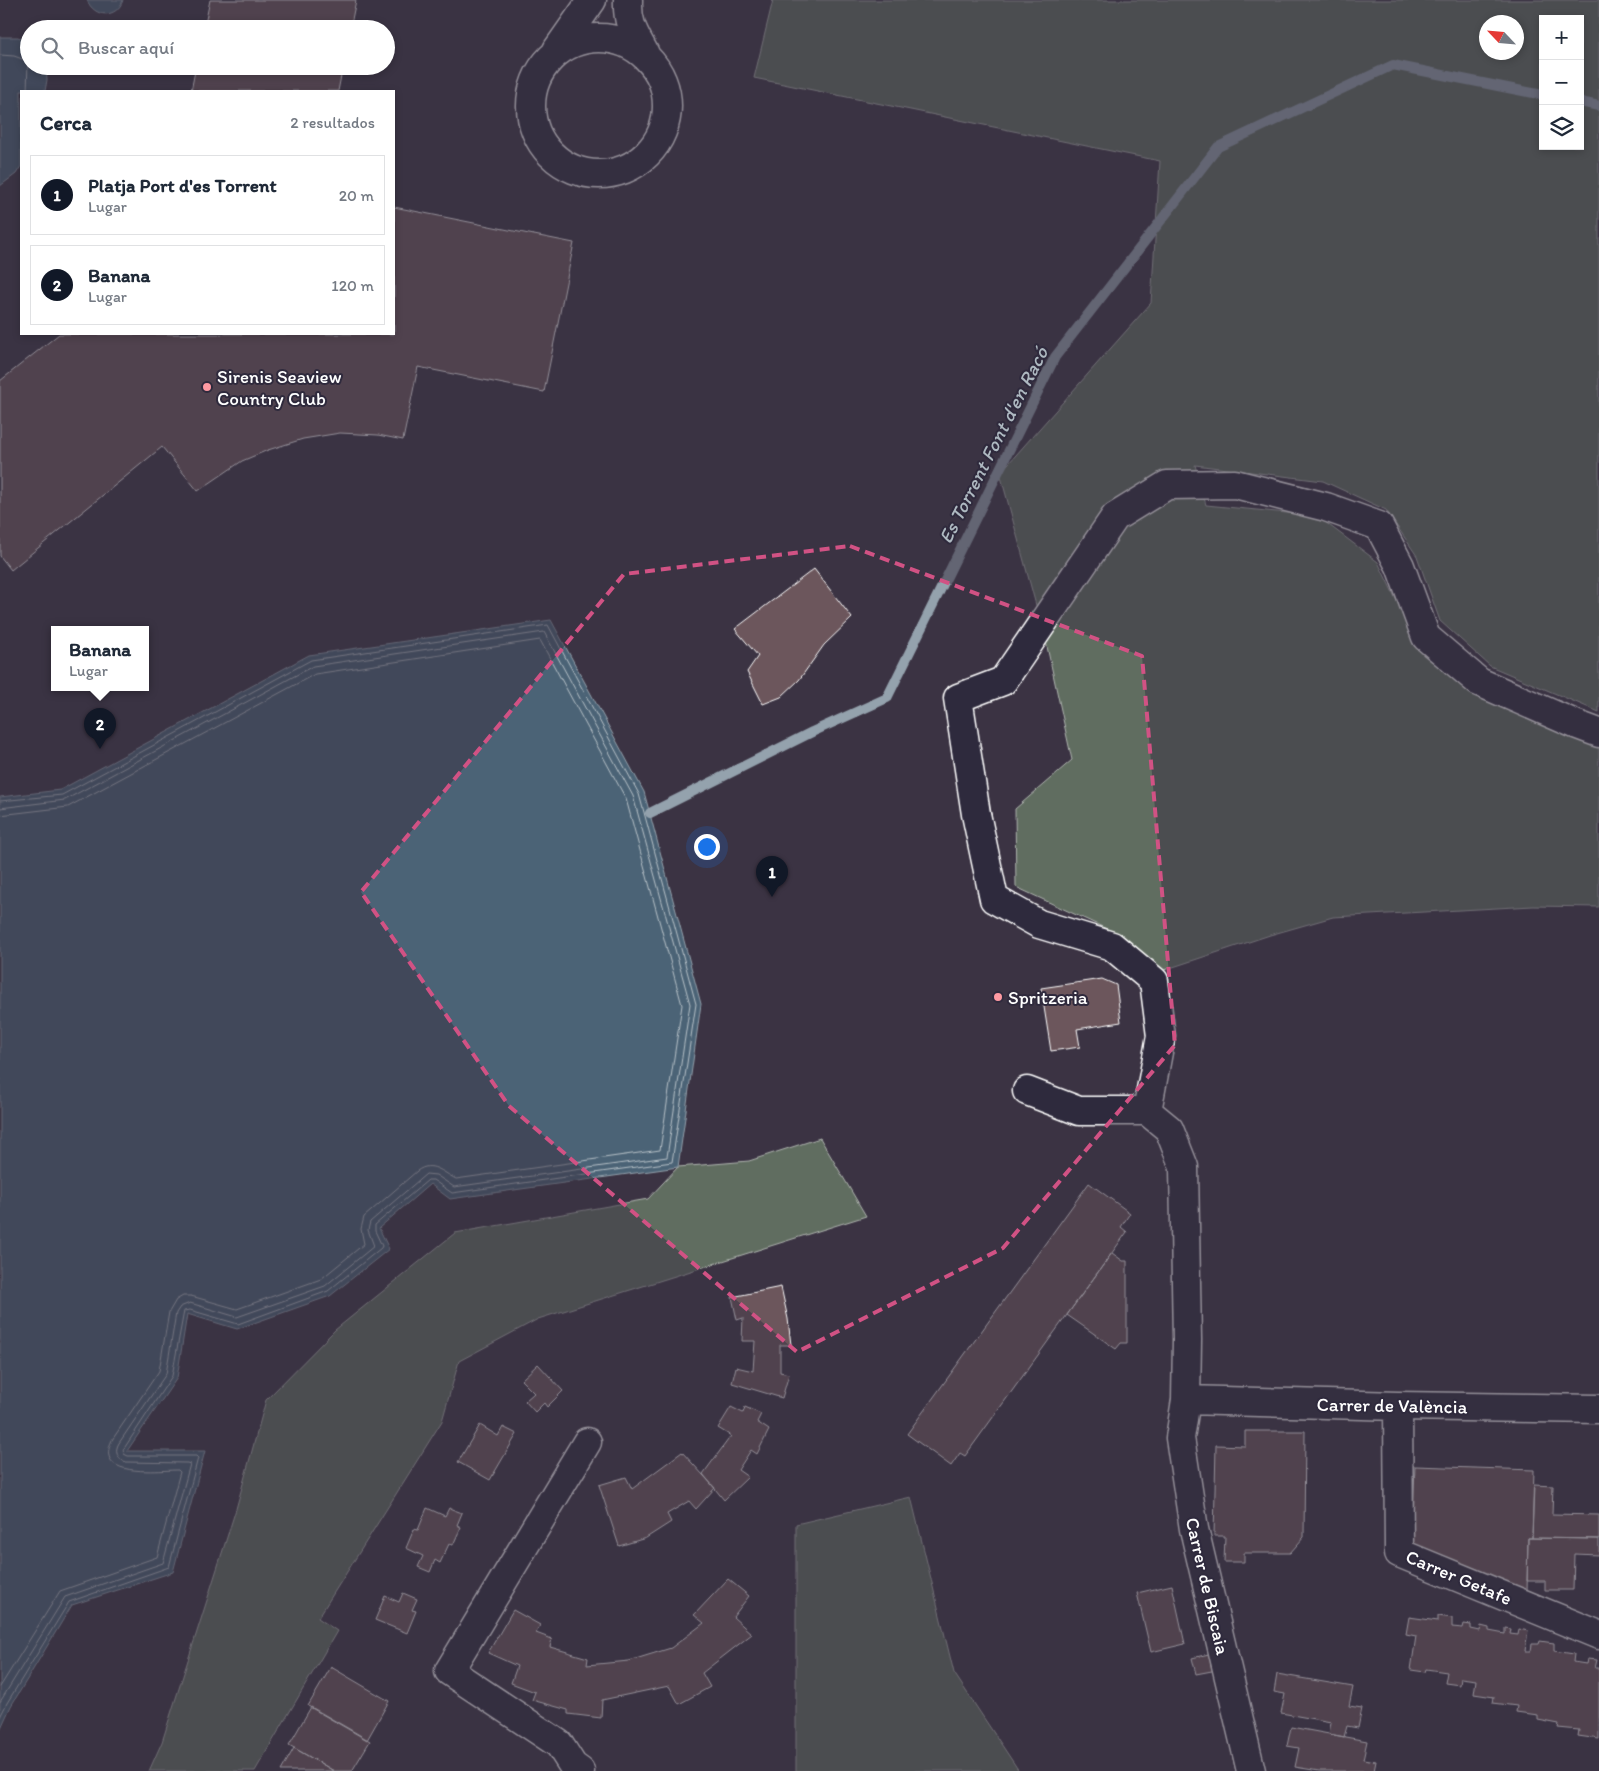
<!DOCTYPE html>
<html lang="es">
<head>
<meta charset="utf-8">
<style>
	:root { --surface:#fff; --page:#f6f6f7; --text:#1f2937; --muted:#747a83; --line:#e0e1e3; --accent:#111827 }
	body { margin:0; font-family:Itim,sans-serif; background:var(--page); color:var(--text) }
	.controls { position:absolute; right:15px; top:15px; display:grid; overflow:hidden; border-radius:0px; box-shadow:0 2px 8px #0003 }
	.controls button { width:45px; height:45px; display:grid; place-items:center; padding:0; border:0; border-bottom:1px solid var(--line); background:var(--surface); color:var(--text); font:25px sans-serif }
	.compass { position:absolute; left:1479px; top:15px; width:45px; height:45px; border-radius:50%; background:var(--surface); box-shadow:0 2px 8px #0003; rotate:296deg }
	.you { position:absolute; left:706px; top:846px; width:18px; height:18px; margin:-12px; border:4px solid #fff; border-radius:50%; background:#1a73e8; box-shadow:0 0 0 8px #1a73e833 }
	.badge { display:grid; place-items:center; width:32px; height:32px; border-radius:50%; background:var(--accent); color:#fff; font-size:16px; font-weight:700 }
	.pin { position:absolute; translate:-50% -41px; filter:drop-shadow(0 1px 2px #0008) }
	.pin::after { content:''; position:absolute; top:26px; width:18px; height:15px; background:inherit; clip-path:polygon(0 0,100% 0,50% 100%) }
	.popup { position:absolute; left:51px; top:626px; width:98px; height:65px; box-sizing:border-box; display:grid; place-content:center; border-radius:0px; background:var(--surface); filter:drop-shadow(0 1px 4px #0005); font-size:16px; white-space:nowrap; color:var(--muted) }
	.popup b { font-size:19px; color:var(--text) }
	.popup::after { content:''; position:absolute; left:50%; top:100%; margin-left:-10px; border:10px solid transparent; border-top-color:var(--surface) }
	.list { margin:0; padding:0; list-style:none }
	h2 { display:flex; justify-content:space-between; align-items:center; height:65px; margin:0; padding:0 20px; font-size:21px }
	h2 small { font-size:16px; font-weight:400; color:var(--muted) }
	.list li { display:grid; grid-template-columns:32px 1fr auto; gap:15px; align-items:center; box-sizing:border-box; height:80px; margin:0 10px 10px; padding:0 10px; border:1px solid var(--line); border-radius:0px }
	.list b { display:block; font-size:19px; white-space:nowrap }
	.list p { margin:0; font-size:16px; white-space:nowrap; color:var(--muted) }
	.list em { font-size:16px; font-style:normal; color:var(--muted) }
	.icon { flex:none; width:28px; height:28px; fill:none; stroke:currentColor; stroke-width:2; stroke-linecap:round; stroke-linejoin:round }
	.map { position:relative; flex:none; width:1599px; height:1771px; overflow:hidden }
	.search { position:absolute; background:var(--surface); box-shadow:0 2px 8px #0003; left:20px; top:20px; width:375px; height:55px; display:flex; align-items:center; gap:12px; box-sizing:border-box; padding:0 18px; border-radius:28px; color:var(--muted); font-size:19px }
	.panel { position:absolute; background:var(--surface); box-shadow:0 2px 8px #0003; left:20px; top:90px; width:375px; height:245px; border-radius:0px }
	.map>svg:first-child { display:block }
	.green { fill:#616d61; stroke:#b0b6b0; fill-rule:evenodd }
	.water { fill:#4c6476; stroke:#94a2ad }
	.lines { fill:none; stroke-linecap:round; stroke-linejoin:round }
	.shore { stroke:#b7c1c8; stroke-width:1 }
	.stream { stroke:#94a2ad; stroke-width:10 }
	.building { fill:#6c565b; stroke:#fff }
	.minor-casing { stroke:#fff; stroke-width:31 }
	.minor { stroke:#2f2a3d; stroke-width:28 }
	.marked { fill:none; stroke:#d15284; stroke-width:4; stroke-dasharray:10 6; stroke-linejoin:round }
	.poi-dot { fill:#ff9aa2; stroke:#2f2a3d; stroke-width:2 }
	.labels { text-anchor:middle; stroke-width:4; stroke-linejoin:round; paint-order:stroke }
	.poi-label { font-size:19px; fill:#fff; stroke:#2f2a3d; text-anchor:start }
	.street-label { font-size:19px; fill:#fff; stroke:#2f2a3d }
	.water-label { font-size:20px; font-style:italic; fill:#aeb9c1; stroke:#2f2a3d }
</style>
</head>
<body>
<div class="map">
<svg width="1599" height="1771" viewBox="0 0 1599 1771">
	<rect width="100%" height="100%" fill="#3b3343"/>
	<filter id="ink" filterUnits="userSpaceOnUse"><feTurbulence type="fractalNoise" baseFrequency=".02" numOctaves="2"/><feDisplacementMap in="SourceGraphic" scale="10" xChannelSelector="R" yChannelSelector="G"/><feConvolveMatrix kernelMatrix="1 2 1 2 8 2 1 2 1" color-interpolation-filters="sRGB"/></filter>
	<g filter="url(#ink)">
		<path class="green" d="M773,0H1599V712L1490,666L1440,621L1417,556L1386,510L1323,481L1195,465L1206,505L1317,516L1378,562L1423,655L1470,691L1599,744V907L1533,906L1333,917L1270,935L1164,970L1111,931L1016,887L1015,809L1072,760L1046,642L1000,473L1151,303L1160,161L754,78ZM1543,19H1580V146H1543ZM1486,22H1516V52H1486Z
			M820,1138L866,1216L538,1319L459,1361L442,1421L318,1618L337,1631L255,1771H149L162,1742L236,1509L266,1400L335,1330L455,1233L648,1199L678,1167L749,1161Z
			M911,1497L954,1673L1019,1771H796V1524Z"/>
		<path class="water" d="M87,0H123C117,19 94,18 87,0Z
			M0,37H18L29,42V66H46L47,80L45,91H21V166L16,174L0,186Z
			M551,620L644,792L701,1004L678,1167L450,1199L430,1184L379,1228L389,1249L330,1296L237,1329L187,1314L177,1378L127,1451H205L173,1572L72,1605L11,1706L0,1730V797L60,790L309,655Z"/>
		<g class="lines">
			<path class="shore" d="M0,55L14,56L28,61L27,91
				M0,801L62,795L311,660L548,625L639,794L696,1004L672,1162L452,1193L433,1180H428L375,1225V1231L382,1246L381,1248L328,1291L238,1324L190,1310L184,1311L172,1376L123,1450L124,1454L128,1456H196L198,1458L169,1567L69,1602L7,1703L0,1717
				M0,808L65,800L313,666L544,632L633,796L690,1004L667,1157L454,1187L436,1175L426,1174L370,1222L368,1230L374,1246L325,1286L237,1317L190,1303L180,1307L176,1313L166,1374L119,1443C114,1451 117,1459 126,1462L187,1463L190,1464L163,1563L65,1597L0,1702
				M0,815L68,807L315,674L540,640L626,799L682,1005L660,1150L456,1179C442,1172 432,1160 417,1171L364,1217L361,1229L364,1244L321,1279L237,1309L191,1296H183L176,1300L169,1312L159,1371L112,1440C93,1479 158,1470 178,1470L180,1472L157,1557L60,1591L0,1687"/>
			<path class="stream" d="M1580,102L1599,106
				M650,813L812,732L887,698L1055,357L1218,147L1393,65L1543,95"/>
		</g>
		<path class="building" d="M210,0H356L350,29H204Z
			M196,66H343L338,91H191Z
			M394,207L574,243L544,392L418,367L403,440L378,435L340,433L303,439L268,450L242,461L198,491L162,447L11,570L0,556V381L59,334H394Z
			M814,569L852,618L824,645L799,680L781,697L763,704L747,672L758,656L735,629Z
			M1102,979L1116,985L1121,1022L1077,1029L1080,1047L1051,1051L1041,988Z
			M1089,1183L1130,1213L1121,1227L1127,1232L965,1456L960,1453L951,1466L907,1434Z
			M1112,1253L1123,1261H1127V1343H1121L1116,1349L1067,1315Z
			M781,1287L788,1319L791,1345H780V1372L789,1374L782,1398L732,1383L736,1367L753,1371L755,1341H742L743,1318L737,1320L732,1297Z
			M538,1364L563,1391L547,1407L544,1403L535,1412L525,1401L534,1393L521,1380Z
			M731,1407L743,1413L745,1407L761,1414L757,1422L769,1430L757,1454L751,1450L738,1470L748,1477L724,1500L703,1474L731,1436L718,1428Z
			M480,1425L498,1436L503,1427L517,1434L490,1480L458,1462Z
			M1245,1431H1305L1304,1537L1290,1553H1244V1562H1224L1225,1536H1214L1216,1445L1245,1446Z
			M682,1452L715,1488L696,1509L689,1501L667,1514L671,1522L646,1538L619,1546L599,1485L626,1477L632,1489Z
			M1415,1466L1534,1470L1532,1538H1528L1527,1593L1412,1548Z
			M1534,1485L1553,1486L1552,1514L1599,1515V1539L1532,1538Z
			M427,1508L445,1516L449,1508L462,1513L457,1525L461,1527L453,1545L449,1544L440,1563L435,1560L430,1572L418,1567L423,1556L406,1548L414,1529L418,1530Z
			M1528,1538L1599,1539V1555L1574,1554L1573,1590H1545V1581H1527Z
			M728,1579L749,1596L733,1617L752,1634L702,1673L710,1687L679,1704L669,1686L602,1700L601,1718L568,1714V1710L532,1700L535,1692L511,1683L517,1666L488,1653L513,1610L540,1625L536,1633L552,1639L550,1647L588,1658L587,1665L629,1661L671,1648L704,1623L694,1615Z
			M1172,1585L1185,1644L1151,1652L1137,1593Z
			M403,1593L417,1599L412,1610L416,1611L407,1633L375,1620L385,1596L399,1602Z
			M1438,1616L1452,1618V1627L1463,1628L1464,1624L1471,1625V1629L1480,1631L1481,1626L1489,1628V1631L1505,1634V1628L1511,1629L1510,1634L1518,1635L1519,1629L1528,1631L1525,1651H1531L1532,1644H1539L1540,1641L1554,1643V1651L1574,1654L1573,1662L1586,1664L1587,1659L1597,1660L1595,1668H1599V1739L1578,1736L1579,1730L1558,1728L1559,1724L1538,1720V1715L1516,1712L1517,1706L1493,1703L1494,1697L1474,1694L1476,1680L1461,1678L1460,1685L1445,1683L1447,1672L1426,1669L1425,1672L1411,1670L1416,1636L1406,1634L1409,1617L1438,1621Z
			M1213,1653L1217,1670L1196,1674L1192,1658Z
			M331,1667L389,1701L367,1740L308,1706Z
			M1277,1674L1353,1687L1349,1706L1362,1708L1358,1728L1347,1726L1344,1737L1329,1734L1331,1722L1281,1713L1285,1694L1274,1692Z
			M311,1707L370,1741L352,1771H334L289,1745Z
			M1291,1727L1367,1741L1363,1759L1376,1761L1374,1771H1319L1295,1767L1299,1748L1287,1746Z
			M294,1748L334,1771H281Z"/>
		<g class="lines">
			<defs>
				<path id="minor" d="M628,0C627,24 634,33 645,54
					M531 106a68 68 0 1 1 136 0a68 68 0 1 1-136 0Z
					M557,50L592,0
					M1027,1091L1079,1111H1147L1169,1129L1184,1167L1187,1340L1186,1400L1180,1438L1194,1529L1251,1771
					M1147,1111L1161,1036L1154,981L1112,946L1039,924L994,899L976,814L958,698L1003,681L1115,517L1167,485L1235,484L1326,507L1379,526L1400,566L1426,637L1479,682L1575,724L1599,733
					M1186,1400L1398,1406L1599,1409
					M1398,1406L1399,1553L1599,1635
					M580,1771L573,1766L559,1744L449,1671L587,1442"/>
			</defs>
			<use href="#minor" class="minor-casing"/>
			<use href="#minor" class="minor"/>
		</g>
	</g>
	<path d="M0 0H1599V1771H0ZM850,546L1142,656L1175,1045L1003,1248L797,1352L509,1106L361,892L624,574Z" fill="#3b3343" fill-opacity=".55" fill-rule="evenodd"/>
	<path class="marked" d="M850,546L1142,656L1175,1045L1003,1248L797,1352L509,1106L361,892L624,574Z"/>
	<g class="poi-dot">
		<circle cx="207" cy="387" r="5"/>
		<circle cx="998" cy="997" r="5"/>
	</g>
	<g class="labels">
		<g class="poi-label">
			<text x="217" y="383">Sirenis Seaview<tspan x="217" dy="22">Country Club</tspan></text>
			<text x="1008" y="1004">Spritzeria</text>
		</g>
		<g class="street-label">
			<text transform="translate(1392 1405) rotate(1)" y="7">Carrer de València</text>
			<text transform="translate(1459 1577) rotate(23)" y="7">Carrer Getafe</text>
			<text transform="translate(1208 1586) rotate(77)" y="7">Carrer de Biscaia</text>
		</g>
		<g class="water-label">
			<text transform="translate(993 445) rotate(-63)" y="7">Es Torrent Font d'en Racó</text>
		</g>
	</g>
</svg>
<div class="controls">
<button>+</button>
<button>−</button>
<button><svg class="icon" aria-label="layers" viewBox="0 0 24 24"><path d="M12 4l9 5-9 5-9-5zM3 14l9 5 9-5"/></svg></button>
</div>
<svg class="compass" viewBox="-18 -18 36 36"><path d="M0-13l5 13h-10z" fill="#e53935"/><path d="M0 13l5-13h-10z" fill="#747a83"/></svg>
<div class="you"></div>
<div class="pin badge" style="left:772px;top:897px">1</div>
<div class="pin badge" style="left:100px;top:749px">2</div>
<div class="popup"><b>Banana</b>Lugar</div>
<div class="search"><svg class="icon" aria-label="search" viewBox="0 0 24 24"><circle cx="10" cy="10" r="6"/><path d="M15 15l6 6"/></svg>Buscar aquí</div>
<section class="panel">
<h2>Cerca<small>2 resultados</small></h2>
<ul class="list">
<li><span class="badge">1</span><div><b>Platja Port d'es Torrent</b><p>Lugar</p></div><em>20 m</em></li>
<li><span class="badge">2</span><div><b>Banana</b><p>Lugar</p></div><em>120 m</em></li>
</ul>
</section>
</div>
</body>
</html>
